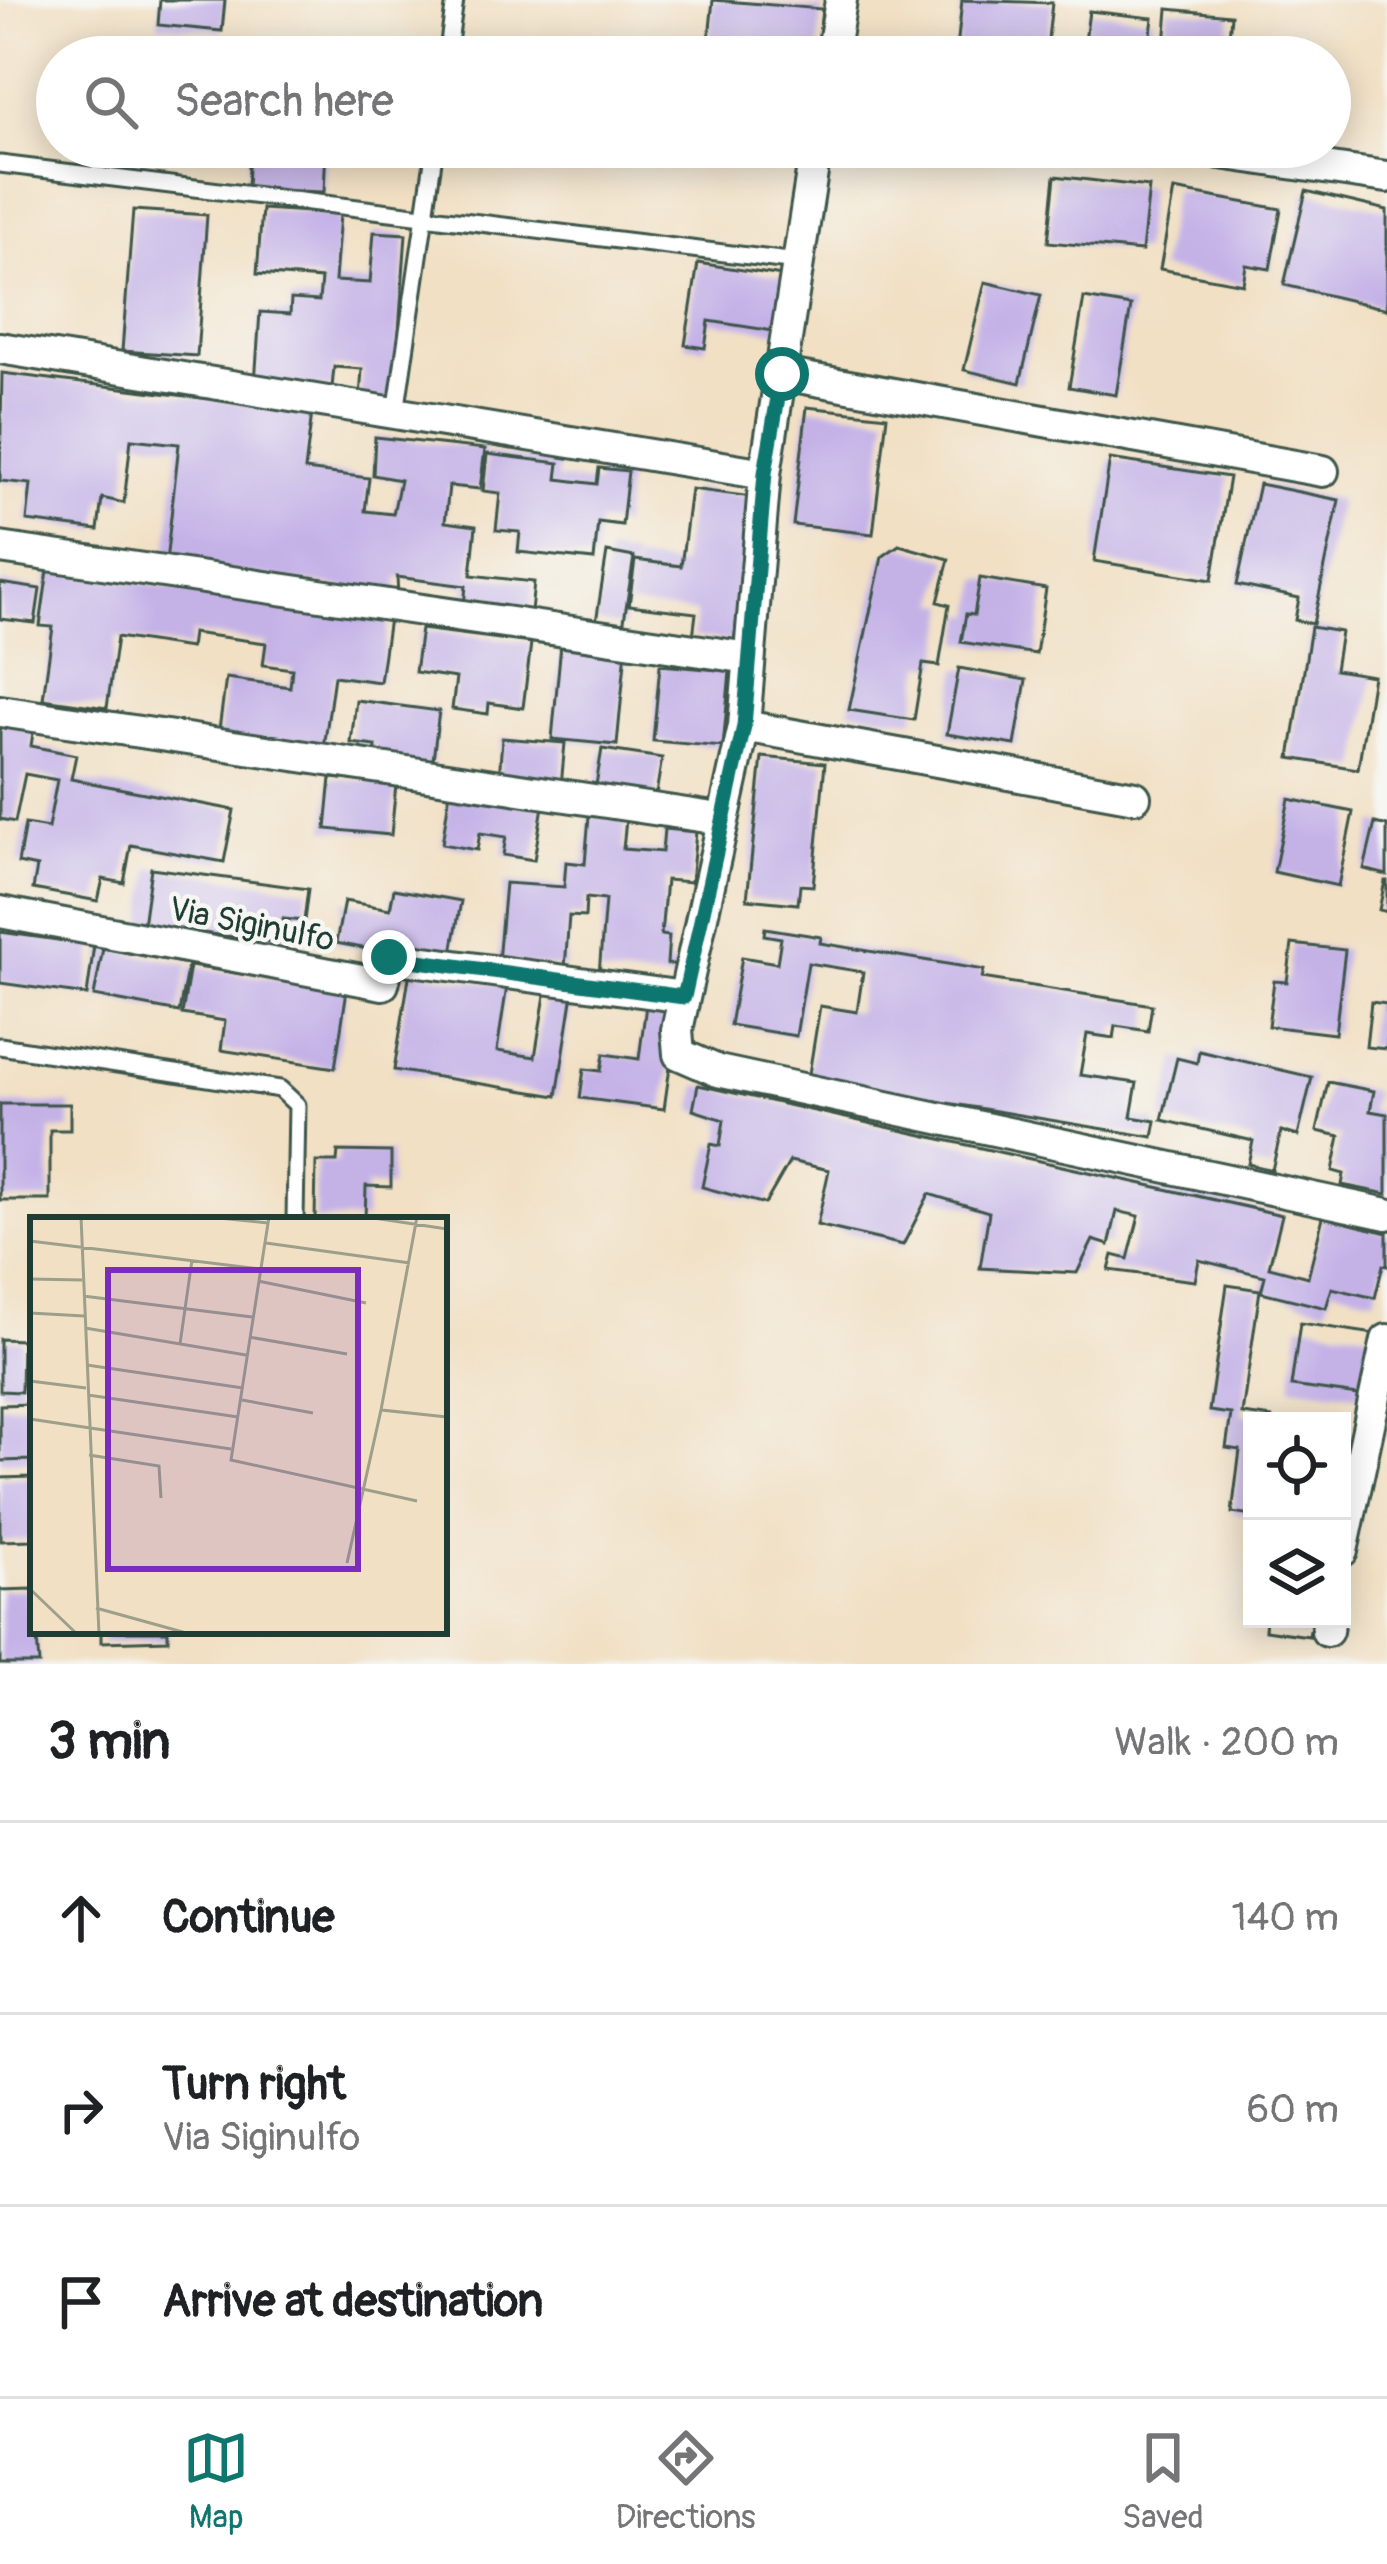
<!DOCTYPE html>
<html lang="en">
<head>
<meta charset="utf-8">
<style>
	:root { --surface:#fff; --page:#f2f2f2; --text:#202124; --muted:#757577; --line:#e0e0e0; --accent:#0f766e }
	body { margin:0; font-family:Pangolin,sans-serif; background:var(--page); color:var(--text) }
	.controls { position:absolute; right:36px; bottom:36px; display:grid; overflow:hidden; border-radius:0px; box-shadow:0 6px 30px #0003 }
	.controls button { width:108px; height:108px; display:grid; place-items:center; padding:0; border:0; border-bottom:3px solid var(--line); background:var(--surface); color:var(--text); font:60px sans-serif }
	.stop { position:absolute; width:36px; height:36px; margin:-27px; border:9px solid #0f766e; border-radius:50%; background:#fff }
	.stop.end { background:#0f766e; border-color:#fff; box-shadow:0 3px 12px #0008 }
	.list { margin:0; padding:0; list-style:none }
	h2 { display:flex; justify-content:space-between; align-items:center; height:156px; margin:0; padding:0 48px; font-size:51px }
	h2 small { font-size:39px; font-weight:400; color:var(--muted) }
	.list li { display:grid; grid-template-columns:78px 1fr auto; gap:36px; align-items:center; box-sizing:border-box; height:192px; padding:0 48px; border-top:3px solid var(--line) }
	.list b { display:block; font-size:45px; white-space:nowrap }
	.list p { margin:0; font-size:39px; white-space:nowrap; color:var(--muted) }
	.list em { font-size:39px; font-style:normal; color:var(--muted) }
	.icon { flex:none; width:66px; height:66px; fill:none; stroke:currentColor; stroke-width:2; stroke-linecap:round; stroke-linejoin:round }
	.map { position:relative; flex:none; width:1387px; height:1664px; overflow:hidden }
	.search { position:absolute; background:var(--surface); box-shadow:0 6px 30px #0003; left:36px; right:36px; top:36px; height:132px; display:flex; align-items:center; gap:30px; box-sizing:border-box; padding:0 42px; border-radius:66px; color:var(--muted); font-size:45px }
	.sheet { height:732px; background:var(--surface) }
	nav { display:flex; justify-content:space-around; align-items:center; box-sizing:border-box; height:168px; border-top:3px solid var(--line); background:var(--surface); font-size:33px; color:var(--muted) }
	nav a { display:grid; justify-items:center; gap:6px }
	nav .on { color:var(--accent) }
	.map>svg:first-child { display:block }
	.building { fill:#c4b2e7 }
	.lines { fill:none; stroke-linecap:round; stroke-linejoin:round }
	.lane-casing { stroke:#3e554a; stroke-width:21 }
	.street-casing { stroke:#3e554a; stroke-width:36 }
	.lane { stroke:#fff; stroke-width:15 }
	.street { stroke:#fff; stroke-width:30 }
	.route { stroke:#0f766e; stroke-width:15 }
	.labels { text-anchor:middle; stroke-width:9; stroke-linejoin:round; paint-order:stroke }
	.street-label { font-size:33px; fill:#1f3d34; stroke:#f6f6f2 }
	.inset-road { fill:none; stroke:#9d9f8a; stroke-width:3 }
	.view { fill:#7b2cbf; fill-opacity:0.15; stroke:#7b2cbf; stroke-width:6 }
	.inset-edge { fill:none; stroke:#1f3d34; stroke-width:6 }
</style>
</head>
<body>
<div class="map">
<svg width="1387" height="1664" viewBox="0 0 1387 1664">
	<rect width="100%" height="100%" fill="#f6f6f2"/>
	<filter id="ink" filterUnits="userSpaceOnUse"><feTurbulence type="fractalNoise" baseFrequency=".00833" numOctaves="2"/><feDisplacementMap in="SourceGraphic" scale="24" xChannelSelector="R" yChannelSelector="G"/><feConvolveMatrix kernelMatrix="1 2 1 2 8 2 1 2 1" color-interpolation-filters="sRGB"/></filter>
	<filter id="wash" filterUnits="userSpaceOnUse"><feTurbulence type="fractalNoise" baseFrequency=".004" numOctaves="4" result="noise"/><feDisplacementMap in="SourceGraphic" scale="48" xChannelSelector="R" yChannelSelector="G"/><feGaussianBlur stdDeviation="2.7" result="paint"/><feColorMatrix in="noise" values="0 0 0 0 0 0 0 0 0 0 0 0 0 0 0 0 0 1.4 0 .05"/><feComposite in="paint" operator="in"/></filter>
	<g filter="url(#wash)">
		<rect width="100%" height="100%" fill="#f1e0c4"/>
		<g id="blocks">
			<path class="building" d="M160,0H225L222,31L158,25Z
				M713,0L822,9L817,57H797L798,46L738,39L736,57H707Z
				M962,0L1052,3L1046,57H996L957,49Z
				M1168,9L1231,15L1228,49L1259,52L1261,37L1296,40L1294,57H1164Z
				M1089,11L1153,18L1148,57H1083Z
				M249,147H326L324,192L247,189Z
				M850,147H922L921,156Z
				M1055,176L1149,187L1142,251L1048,242Z
				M1174,190L1281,209L1270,269L1246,265L1243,284L1160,269Z
				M1306,191L1387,210V309L1284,285Z
				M262,209L340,214L335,281L370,283L374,232L406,234L394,401L360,398L362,369L334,367L332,388L255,383L260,312L290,314L291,299L319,301L321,279L257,274Z
				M133,210L207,215L197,356L122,351Z
				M698,263L795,278L786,333L709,321L705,348L685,345Z
				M985,282L1041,295L1020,383L964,370Z
				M1084,298L1131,306L1116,395L1069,387Z
				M2,373L312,412L305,470L369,478L365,511L393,514L400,480L373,475L375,437L485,449L480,489L449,486L445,522L476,526L471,575L534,582L531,612L464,605L466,586L397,577L398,596L166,562L179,444L131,439L124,503L102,498L98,530L27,521L31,484L0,481Z
				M807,407L887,416L873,534L793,525Z
				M487,454L559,463L557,479L597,484L599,468L628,471L622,525L598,522L594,560L518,552L520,532L496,530L500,493L483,491Z
				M1110,459L1229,477L1212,580L1094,561Z
				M1259,484L1339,500L1313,624L1295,620L1299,598L1237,585Z
				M691,489L752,497L734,642L693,637L696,613L629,605L635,560L681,566Z
				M899,545L949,559L938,602L949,605L939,666L923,664L914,720L849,710L882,557Z
				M607,552L634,557L623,627L596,622Z
				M48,570L389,618L380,682L334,676L323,755L218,737L226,678L290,687L292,669L263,665L266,643L192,633L190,648L117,637L107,708L43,699L53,627L40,626Z
				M980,578L1046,589L1036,654L961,642L966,614L974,615Z
				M0,583L40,589L35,623L0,619Z
				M1311,627L1341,632L1335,670L1373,676L1358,769L1290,758Z
				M421,629L531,643L523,708L489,703L488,714L452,709L456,678L415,672Z
				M561,644L626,650L617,745L552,739Z
				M660,665L730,671L723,747L653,741Z
				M959,668L1026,680L1015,745L947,734Z
				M356,700L439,711L432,768L375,760L376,746L351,743Z
				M0,720L34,726L31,746L76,755L71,779L234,810L224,862L131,845L124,883L103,879L98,901L33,889L37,867L18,863L25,824L48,828L57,780L25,774L15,822L0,819Z
				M502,738L565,743L561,786L499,780Z
				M602,749L662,758L655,800L595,791Z
				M762,757L825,763L813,886L800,885L798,904L747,899Z
				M331,778L396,784L391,835L326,829Z
				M450,791L543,806L534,860L503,855L506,837L480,833L477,850L442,844Z
				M1289,799L1353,812L1338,886L1274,872Z
				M589,816L626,819L623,849L662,852L664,829L696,832L691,882L666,880L661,935L669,936L667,964L678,965L677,980L599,974L605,900L586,898L585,917L569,916L565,968L498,962L505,883L564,887L566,862L585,864Z
				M1375,823L1387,826V875L1364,869Z
				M151,868L308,889L304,921L283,919L279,943L143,925Z
				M1385,881H1387V912L1379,910Z
				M394,889L461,901L452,953L421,959L336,943L344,901L390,909Z
				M765,928L821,937L820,943L984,970L982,978L1152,1005L1148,1031L1116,1026L1114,1038L1087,1034L1080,1075L1137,1083L1131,1117L1156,1121L1153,1137L808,1080L820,1006L857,1012L863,972L808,963L796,1036L730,1025L742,957L777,963L781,938L764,935Z
				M0,932L94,945L87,995L0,983Z
				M1292,944L1345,950L1335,1034L1268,1026L1274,981L1287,982Z
				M103,948L188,964L179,1012L94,996Z
				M190,966L347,990L335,1068L221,1050L225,1021L182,1014Z
				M410,971L507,986L497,1051L535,1057L546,989L573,993L557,1096L394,1070Z
				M1371,1002L1387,1004V1049L1366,1047Z
				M646,1005L678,1010L664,1109L580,1098L584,1069L601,1071L604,1054L639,1059Z
				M1199,1051L1312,1077L1298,1136L1281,1131L1272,1170L1248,1164L1253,1141L1162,1120L1177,1058L1197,1063Z
				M1328,1082L1374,1091L1370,1111L1387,1114V1194L1342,1185L1344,1174L1333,1171L1340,1136L1317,1131Z
				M698,1085L1282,1215L1269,1267L1308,1277L1323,1217L1387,1233V1266L1383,1265L1375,1298L1332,1288L1326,1308L1261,1292L1265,1276L1199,1260L1195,1281L1109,1270L1113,1255L1128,1259L1139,1216L1117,1211L1109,1245L1093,1240L1077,1273L980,1268L989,1212L929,1194L903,1245L817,1225L829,1170L790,1161L765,1204L702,1187L711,1144L720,1146L724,1120L693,1110Z
				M0,1104H70V1130H50V1200H0Z
				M338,1151L391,1152V1187L366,1186L365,1220H315L316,1162H337Z
				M1227,1285L1260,1290L1242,1414L1273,1418L1252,1421V1516L1232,1513L1240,1450L1226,1448L1231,1414L1209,1411Z
				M1300,1323L1375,1334L1366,1396L1291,1386Z
				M0,1339L22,1340L21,1392L0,1391Z
				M33,1404V1460L0,1461V1405Z
				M33,1477V1540L0,1541V1478Z
				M33,1589L39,1664H0V1590Z
				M1266,1619H1312L1309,1636L1265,1630Z
				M101,1631H168V1640L101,1642Z"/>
		</g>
	</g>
	<g filter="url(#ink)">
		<use href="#blocks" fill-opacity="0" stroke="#3e554a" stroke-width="3"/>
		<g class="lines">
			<defs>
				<path id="lane" d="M447,57L455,0
					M0,164L797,262
					M396,413L435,147
					M0,1046L280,1089L297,1105L295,1220"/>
				<path id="street" d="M832,57L841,0
					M816,147L765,474L744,726L677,1030L679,1054L718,1071L1387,1214
					M1179,147L1387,177
					M0,348L765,474
					M782,374L1323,471
					M0,548L749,658
					M0,711L720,819
					M744,726L1135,797
					M0,912L383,984L389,957L684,997
					M1342,1551L1387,1340
					M1327,1631L1329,1619"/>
			</defs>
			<use href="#lane" class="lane-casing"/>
			<use href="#street" class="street-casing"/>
			<use href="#lane" class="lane"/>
			<use href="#street" class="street"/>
		</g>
	</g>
	<g class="lines" filter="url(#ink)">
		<path class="route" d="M389,957L684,997L744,726L765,473L782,374"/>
	</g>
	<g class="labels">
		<g class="street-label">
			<text transform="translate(252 923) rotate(11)" y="12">Via Siginulfo</text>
		</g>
	</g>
	<g transform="translate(30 1217)">
		<rect width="417" height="417" fill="#f1e0c4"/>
		<path class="inset-road" d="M51,0L69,417M179,0L238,6M239,0L201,243L387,284M337,0L417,12M0,24L230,52M236,26L380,46M0,62L52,63M228,64L336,86M53,79L222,100M0,96L54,99M55,111L216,138M219,120L317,137M150,127L162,43M57,148L213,171M0,164L56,171M58,178L208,200M212,183L283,196M351,193L387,0M0,202L201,232M59,238L129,249L131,281M317,346L351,193L417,200M0,372L47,417M66,391L160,417"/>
		<path class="view" d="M78,53H328V352H78Z"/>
		<rect width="417" height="417" class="inset-edge"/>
	</g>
</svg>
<div class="controls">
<button><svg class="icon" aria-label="locate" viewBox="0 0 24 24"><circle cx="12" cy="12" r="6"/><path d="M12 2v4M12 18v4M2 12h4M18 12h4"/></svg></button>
<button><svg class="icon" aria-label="layers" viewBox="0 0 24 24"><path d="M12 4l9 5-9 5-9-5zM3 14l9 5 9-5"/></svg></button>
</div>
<div class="stop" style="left:782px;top:374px"></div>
<div class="stop end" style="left:389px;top:957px"></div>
<div class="search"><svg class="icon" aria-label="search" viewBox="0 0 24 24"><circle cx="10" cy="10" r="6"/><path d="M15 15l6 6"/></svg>Search here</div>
</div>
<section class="sheet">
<h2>3 min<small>Walk · 200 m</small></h2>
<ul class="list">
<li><svg class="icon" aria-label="ahead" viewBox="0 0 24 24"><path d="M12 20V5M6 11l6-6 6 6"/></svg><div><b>Continue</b></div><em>140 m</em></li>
<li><svg class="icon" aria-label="right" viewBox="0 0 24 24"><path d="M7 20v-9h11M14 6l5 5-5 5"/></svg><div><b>Turn right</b><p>Via Siginulfo</p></div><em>60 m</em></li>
<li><svg class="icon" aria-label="arrive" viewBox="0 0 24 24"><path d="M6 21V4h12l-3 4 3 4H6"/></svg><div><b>Arrive at destination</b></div></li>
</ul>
</section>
<nav>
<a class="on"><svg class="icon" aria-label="map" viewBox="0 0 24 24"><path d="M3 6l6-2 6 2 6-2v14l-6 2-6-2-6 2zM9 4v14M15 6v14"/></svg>Map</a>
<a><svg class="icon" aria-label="directions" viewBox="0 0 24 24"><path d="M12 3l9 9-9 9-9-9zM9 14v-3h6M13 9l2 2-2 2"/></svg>Directions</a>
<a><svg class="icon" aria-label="saved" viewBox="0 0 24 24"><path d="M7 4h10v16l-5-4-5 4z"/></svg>Saved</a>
</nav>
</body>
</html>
